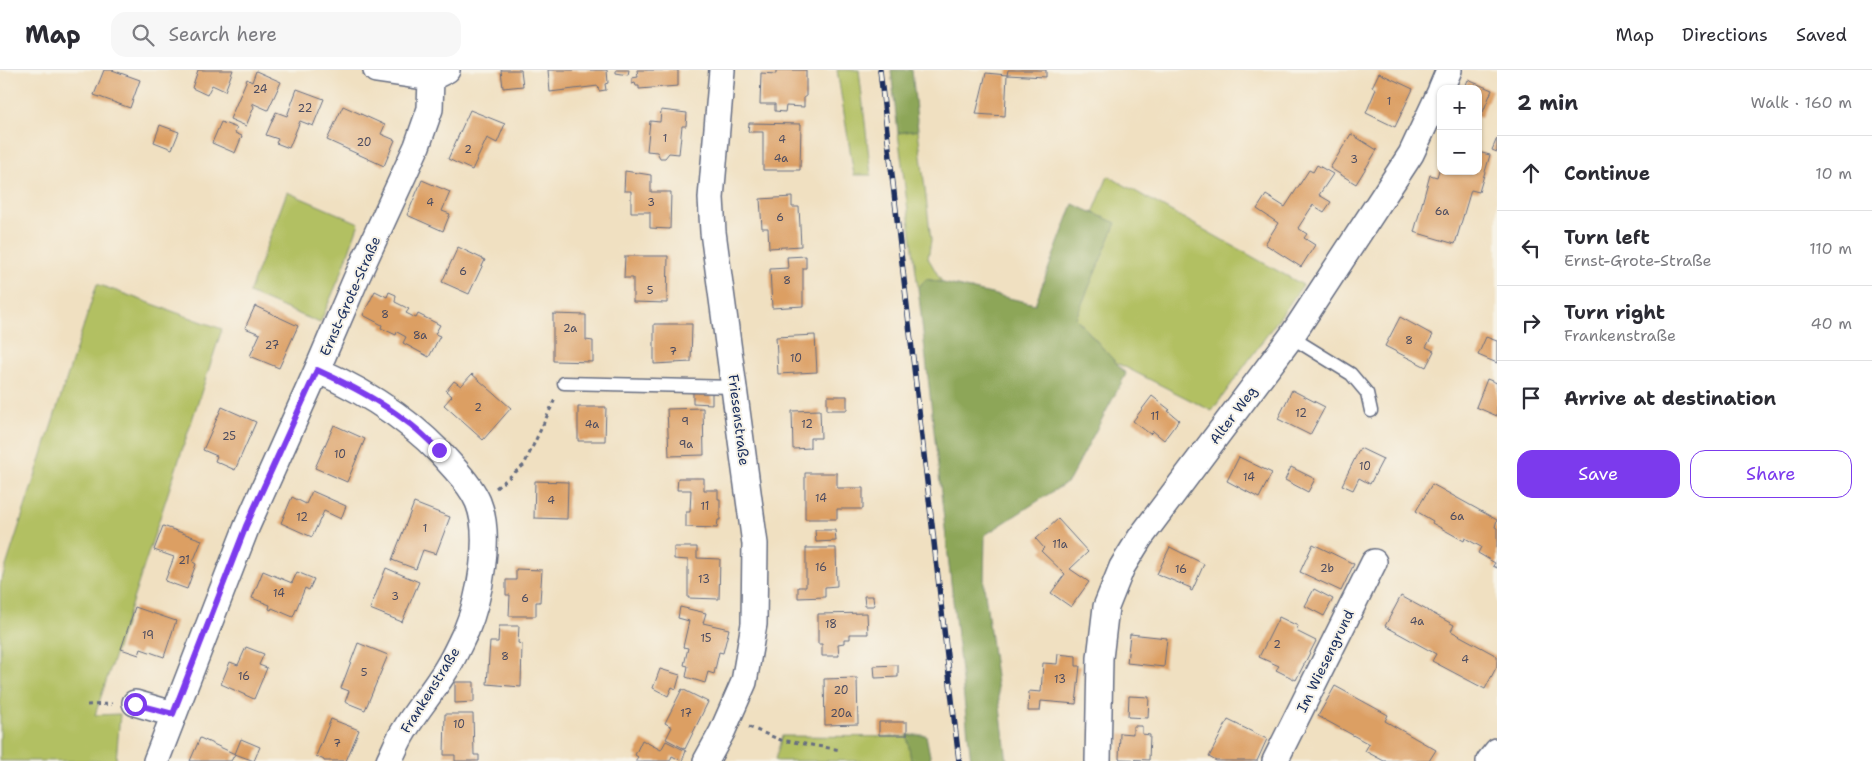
<!DOCTYPE html>
<html lang="en">
<head>
<meta charset="utf-8">
<style>
	:root { --surface:#fff; --page:#f7f7f7; --text:#2b2b33; --muted:#7c7c81; --line:#e1e1e2; --accent:#7c3aed }
	body { margin:0; font-family:"Shantell Sans",sans-serif; background:var(--page); color:var(--text) }
	.controls { position:absolute; right:15px; top:15px; display:grid; overflow:hidden; border-radius:10px; box-shadow:0 1px 4px #0004 }
	.controls button { width:45px; height:45px; display:grid; place-items:center; padding:0; border:0; border-bottom:1px solid var(--line); background:var(--surface); color:var(--text); font:25px sans-serif }
	.stop { position:absolute; width:15px; height:15px; margin:-11px; border:4px solid #7c3aed; border-radius:50%; background:#fff }
	.stop.end { background:#7c3aed; border-color:#fff; box-shadow:0 1px 5px #0008 }
	.list { margin:0; padding:0; list-style:none }
	h2 { display:flex; justify-content:space-between; align-items:center; height:65px; margin:0; padding:0 20px; font-size:21px }
	h2 small { font-size:16px; font-weight:400; color:var(--muted) }
	.list li { display:grid; grid-template-columns:32px 1fr auto; gap:15px; align-items:center; box-sizing:border-box; height:75px; padding:0 20px; border-top:1px solid var(--line) }
	.list b { display:block; font-size:19px; white-space:nowrap }
	.list p { margin:0; font-size:16px; white-space:nowrap; color:var(--muted) }
	.list em { font-size:16px; font-style:normal; color:var(--muted) }
	.actions { display:flex; gap:10px; padding:15px 20px }
	.actions a { flex:1; padding:11px 0; border:1px solid var(--accent); border-radius:15px; text-align:center; font-size:18px; color:var(--accent) }
	.actions .main { background:var(--accent); color:#fff }
	.icon { flex:none; width:28px; height:28px; fill:none; stroke:currentColor; stroke-width:2; stroke-linecap:round; stroke-linejoin:round }
	.map { position:relative; flex:none; width:1497px; height:691px; overflow:hidden }
	header { display:flex; align-items:center; gap:30px; box-sizing:border-box; height:70px; padding:0 25px; background:var(--surface); border-bottom:1px solid var(--line) }
	header strong { font-size:24px }
	nav { display:flex; gap:28px; margin-inline-start:auto; font-size:18px }
	.search { width:350px; height:45px; background:var(--page); display:flex; align-items:center; gap:12px; box-sizing:border-box; padding:0 18px; border-radius:15px; color:var(--muted); font-size:19px }
	main { display:flex }
	aside { flex:1; background:var(--surface) }
	.map>svg:first-child { display:block }
	.green { fill:#b2c062; stroke:#667860 }
	.forest { fill:#8da658; stroke:#546a5b }
	.building { fill:#dc9f64 }
	.lines { fill:none; stroke-linecap:round; stroke-linejoin:round }
	.service-casing { stroke:#666d81; stroke-width:15 }
	.minor-casing { stroke:#666d81; stroke-width:28 }
	.path { stroke:#666d81; stroke-width:3; stroke-dasharray:4 4; stroke-linecap:butt }
	.service { stroke:#fff; stroke-width:12 }
	.minor { stroke:#fff; stroke-width:25 }
	.rail-casing { stroke:#1b2f5e; stroke-width:5.5 }
	.rail { stroke:#f7f3e8; stroke-width:4; stroke-dasharray:11; stroke-linecap:butt }
	.route { stroke:#7c3aed; stroke-width:6 }
	.labels { text-anchor:middle; stroke-width:4; stroke-linejoin:round; paint-order:stroke }
	.number-label { font-size:11px; fill:#4b4b60 }
	.street-label { font-size:14px; fill:#1b2f5e; stroke:#f7f3e8 }
</style>
</head>
<body>
<header>
<strong>Map</strong>
<div class="search"><svg class="icon" aria-label="search" viewBox="0 0 24 24"><circle cx="10" cy="10" r="6"/><path d="M15 15l6 6"/></svg>Search here</div>
<nav><a>Map</a><a>Directions</a><a>Saved</a></nav>
</header>
<main>
<div class="map">
<svg width="1497" height="691" viewBox="0 0 1497 691">
	<rect width="100%" height="100%" fill="#f7f3e8"/>
	<filter id="ink" filterUnits="userSpaceOnUse"><feTurbulence type="fractalNoise" baseFrequency=".02" numOctaves="2"/><feDisplacementMap in="SourceGraphic" scale="10" xChannelSelector="R" yChannelSelector="G"/><feConvolveMatrix kernelMatrix="1 2 1 2 8 2 1 2 1" color-interpolation-filters="sRGB"/></filter>
	<filter id="wash" filterUnits="userSpaceOnUse"><feTurbulence type="fractalNoise" baseFrequency=".0096" numOctaves="4" result="noise"/><feDisplacementMap in="SourceGraphic" scale="20" xChannelSelector="R" yChannelSelector="G"/><feGaussianBlur stdDeviation="1.12" result="paint"/><feColorMatrix in="noise" values="0 0 0 0 0 0 0 0 0 0 0 0 0 0 0 0 0 1.4 0 .05"/><feComposite in="paint" operator="in"/></filter>
	<g filter="url(#wash)">
		<rect width="100%" height="100%" fill="#f0e0c1"/>
		<path class="green" d="M837,0H859L871,105H854Z
			M918,60L931,170L928,188L942,212L926,209L918,218L898,63Z
			M1108,106L1303,215L1212,341L1115,292L1076,248L1115,153L1093,143Z
			M287,122L359,153L341,204L320,253L249,223Z
			M97,214L222,259L95,645L120,644L116,691H0V515Z
			M782,666L921,667L923,691H777L775,690Z"/>
		<path class="forest" d="M891,0H912L918,60L898,63Z
			M1073,134L1116,153L1076,248L1126,304L1069,411L985,465L984,515L1007,691H971L918,218L926,209L1035,234Z
			M907,665H926L931,691H911Z"/>
		<g id="blocks">
			<path class="building" d="M104,0H112L140,10L130,38L94,25Z
				M198,0H233L225,21L212,15L207,25L192,18Z
				M501,0H521L523,16L503,18Z
				M548,0H607L608,13L605,14L606,20L599,21L598,16L550,22Z
				M616,0H629L628,5L616,3Z
				M637,0H678V16L639,19V16H636L635,13L632,14V8L638,7Z
				M776,0H806V27H804V37L786,36L785,42L775,41V34H760L761,3L776,4Z
				M1008,0H1046V7L1007,5Z
				M256,1L281,12L268,40L252,33L254,37L246,56L230,49L247,9L252,12Z
				M986,3L1007,5L1005,46L976,44Z
				M1379,3L1413,19L1395,57L1366,43L1376,19L1372,17Z
				M1468,10L1492,20L1481,47L1478,46V19H1464Z
				M297,19L324,29L313,56L300,51L289,78L276,73L278,69L266,65L276,42L287,46Z
				M343,36L385,55L381,64L395,70L384,96L327,70Z
				M470,40L505,54L497,73L487,68L472,100L448,89Z
				M661,40L687,43L686,56H682L679,84L669,83L665,88H660L657,82L647,81L650,51L660,52Z
				M221,52L237,58L235,63L242,66L235,83L212,73Z
				M749,53L801,54L800,100H763V62H748Z
				M160,55L179,62L172,79L154,72Z
				M1351,64L1377,80L1356,114L1330,98Z
				M1497,68V82L1492,80Z
				M1478,82L1490,85L1479,122L1471,120L1455,174L1414,162L1430,105L1437,107L1440,97L1441,101H1478Z
				M1317,95L1333,104L1319,125L1331,132L1324,142L1313,135L1298,158L1307,164L1304,168L1315,175L1301,197L1265,174L1278,153L1257,139L1266,125L1285,137L1309,100L1313,102Z
				M625,101L651,105V122H671L670,159L650,158V142H631V121H624Z
				M422,110L450,122L442,141L450,144L443,161L407,145Z
				M792,127V137H799L801,176L769,178L768,158H762L760,129Z
				M458,177L485,190L469,224L442,212Z
				M625,186H668L667,233L633,232V208H624Z
				M806,186V198H803V236L772,238L770,199L788,198L787,187Z
				M375,221L387,227L389,222L396,225L395,232L409,239L406,243L416,248L418,244L440,255L435,264L440,266L429,287L403,273L406,267L397,262L396,265L381,258L382,255L363,245Z
				M255,236L298,256L279,298L250,286L260,264L245,258Z
				M553,244L586,245V270L593,271V292L553,291Z
				M1400,247L1433,265L1426,277L1434,281L1426,297L1385,276Z
				M654,254H692L691,292L654,294Z
				M815,265L817,302L778,304L776,267Z
				M1486,267L1497,271V293L1478,285Z
				M472,304L511,338L483,370L444,335L452,326L446,321L454,311L461,316Z
				M1487,309L1497,313V346L1476,337Z
				M1292,320L1325,337L1310,365L1278,349Z
				M693,322H712V334L693,333Z
				M827,326H847V340H827Z
				M1152,326L1170,340L1168,341L1179,350L1164,370L1153,361L1150,364L1133,351Z
				M222,337L256,352L235,400L215,391L217,386L203,380Z
				M578,337H606L605,371H578Z
				M703,338L704,385L669,386L667,339Z
				M820,340L821,368H810V378L793,379L792,341Z
				M334,355L365,369L347,412L315,398Z
				M1360,378L1383,389L1370,414L1359,408L1353,420L1342,415Z
				M1239,387L1272,403L1259,428L1227,411Z
				M1291,397L1315,409L1308,422L1285,410Z
				M805,403H837V418H863V439H837V449H805Z
				M678,408H704V420H718V429H720V450H718L717,458L686,457V442H690L691,420H677Z
				M535,411L568,412L567,449L534,448Z
				M1432,414L1497,450L1495,457L1497,458V498L1493,496L1495,493L1478,483L1481,477L1465,468L1464,471L1432,453L1433,451L1416,441Z
				M312,421L346,436L341,449L324,441L312,467L281,453L292,427L306,434Z
				M414,433L450,447L436,484L423,480L416,499L392,490Z
				M1058,449L1088,482L1070,499L1089,512L1071,537L1051,523L1065,504L1041,481L1044,478L1036,469Z
				M163,456L202,470L193,492L196,494L187,519L165,511L174,487L154,480Z
				M815,460H835L836,471L816,472Z
				M1313,474L1354,494L1341,521L1300,502Z
				M674,477H697V488L720,489L719,529L688,528V490L674,489Z
				M1170,477L1204,494L1192,521L1190,520L1191,518L1157,504Z
				M806,478H836L837,516L825,517V527L798,528V517H806Z
				M386,498L419,512L402,552L370,539Z
				M516,499L542,500L540,532H536V546H509L510,525H506V510H516Z
				M263,501L292,513L297,502L314,509L309,520L305,518L293,547L272,538L271,540L269,539L270,535L252,528Z
				M1314,519L1333,529L1324,546L1305,536Z
				M864,526H873L874,536H865Z
				M1401,526L1454,555L1451,561L1497,586V596L1485,619L1432,591L1436,584L1385,556Z
				M135,537L176,551L164,587L141,579L139,585L121,579Z
				M680,537L706,543L703,553L729,559L723,583L719,582L714,604L708,602L705,613L686,607L688,596L684,595L688,578L683,577L689,551L678,548Z
				M867,543L868,564H850V569H844V573L838,574L839,586H822V574H818V544Z
				M1279,547L1298,556L1296,561L1316,571L1296,610L1276,600L1279,596L1259,587Z
				M499,556H519L518,573L522,574L521,617L487,614L490,572H498Z
				M1130,564L1167,568L1164,597L1127,593Z
				M358,573L388,585L365,640L345,632L349,621L341,618Z
				M246,577L264,584L259,595L267,598L254,629L221,614L230,592L238,595Z
				M1058,584L1076,586V596H1080L1076,634L1041,631L1040,641H1028L1029,621L1041,622L1043,593L1057,594Z
				M898,595V607L875,608L874,596Z
				M660,599L680,605L676,619L672,617L668,626L653,618Z
				M857,608L858,654L825,655L824,609Z
				M455,612H474V632L455,633Z
				M1335,616L1388,645L1385,651L1436,680L1429,691H1384L1365,681L1369,674L1318,646Z
				M682,619L708,632L685,679L666,669L672,657L665,653Z
				M1129,626L1149,627L1148,648L1128,647Z
				M445,644H473L474,685H479V691H455V685H444Z
				M331,649L359,660L346,691H324V690L316,686Z
				M1228,650L1267,669L1257,691H1216L1209,687Z
				M879,652H907V665H879Z
				M1133,656H1142V664L1150,665L1149,690L1119,689L1120,663L1133,664Z
				M200,668L235,684L231,691H190Z
				M241,669L260,677L254,691L235,684Z
				M642,670L661,680L666,671L686,681L682,691L672,686L670,691H635L638,687L635,685Z"/>
		</g>
	</g>
	<g filter="url(#ink)">
		<use href="#blocks" fill-opacity="0" stroke="#666d81" stroke-width="1"/>
		<g class="lines">
			<defs>
				<path id="service" d="M1291,267L1351,304L1367,323L1371,341
					M564,313L735,317"/>
				<path id="minor" d="M376,0L431,8L447,0
					M1441,19L1449,0
					M317,300C369,323 417,354 454,398C463,408 473,420 478,432C492,466 480,528 466,561C460,573 454,587 447,598C434,620 417,639 404,661C398,670 394,681 389,691
					M135,633L173,644
					M156,691L247,456L317,300L356,209L417,76L430,39L431,8
					M706,691L722,662L744,612L754,554L755,474L713,162L711,128L722,0
					M1098,691L1100,588L1106,537L1122,497L1140,468L1291,267L1411,84L1441,20
					M1275,691L1374,492
					M1489,691L1497,681"/>
			</defs>
			<use href="#service" class="service-casing"/>
			<use href="#minor" class="minor-casing"/>
			<path class="path" d="M496,418L524,395L556,327
				M87,635L112,634
				M749,657L781,670L841,680"/>
			<use href="#service" class="service"/>
			<use href="#minor" class="minor"/>
			<defs>
				<path id="rail" d="M880,0L959,691"/>
			</defs>
			<use href="#rail" class="rail-casing"/>
			<use href="#rail" class="rail"/>
		</g>
	</g>
	<g class="lines" filter="url(#ink)">
		<path class="route" d="M135,634L173,644L246,456L317,300C348,314 379,330 406,351C418,359 428,370 439,380"/>
	</g>
	<g class="labels">
		<g class="number-label">
			<text x="260" y="23">24</text>
			<text x="1389" y="35">1</text>
			<text x="305" y="42">22</text>
			<text x="665" y="72">1</text>
			<text x="782" y="73">4</text>
			<text x="364" y="76">20</text>
			<text x="468" y="83">2</text>
			<text x="781" y="92">4a</text>
			<text x="1354" y="93">3</text>
			<text x="430" y="136">4</text>
			<text x="651" y="136">3</text>
			<text x="1442" y="145">6a</text>
			<text x="780" y="151">6</text>
			<text x="463" y="205">6</text>
			<text x="787" y="214">8</text>
			<text x="650" y="224">5</text>
			<text x="385" y="248">8</text>
			<text x="570" y="262">2a</text>
			<text x="420" y="269">8a</text>
			<text x="1409" y="274">8</text>
			<text x="272" y="279">27</text>
			<text x="673" y="285">7</text>
			<text x="796" y="292">10</text>
			<text x="478" y="341">2</text>
			<text x="1301" y="347">12</text>
			<text x="1155" y="350">11</text>
			<text x="685" y="355">9</text>
			<text x="592" y="358">4a</text>
			<text x="807" y="358">12</text>
			<text x="229" y="370">25</text>
			<text x="686" y="378">9a</text>
			<text x="340" y="388">10</text>
			<text x="1365" y="400">10</text>
			<text x="1249" y="411">14</text>
			<text x="821" y="432">14</text>
			<text x="551" y="434">4</text>
			<text x="705" y="440">11</text>
			<text x="1457" y="450">6a</text>
			<text x="302" y="451">12</text>
			<text x="425" y="462">1</text>
			<text x="1060" y="478">11a</text>
			<text x="184" y="494">21</text>
			<text x="821" y="501">16</text>
			<text x="1327" y="502">2b</text>
			<text x="1181" y="503">16</text>
			<text x="704" y="513">13</text>
			<text x="279" y="527">14</text>
			<text x="395" y="530">3</text>
			<text x="525" y="532">6</text>
			<text x="1417" y="555">4a</text>
			<text x="831" y="558">18</text>
			<text x="148" y="569">19</text>
			<text x="706" y="572">15</text>
			<text x="1277" y="578">2</text>
			<text x="505" y="590">8</text>
			<text x="1465" y="593">4</text>
			<text x="364" y="606">5</text>
			<text x="244" y="610">16</text>
			<text x="1060" y="613">13</text>
			<text x="841" y="624">20</text>
			<text x="686" y="647">17</text>
			<text x="841" y="647">20a</text>
			<text x="459" y="658">10</text>
			<text x="337" y="677">7</text>
		</g>
		<g class="street-label">
			<text transform="translate(350 226) rotate(-66)" y="5">Ernst-Grote-Straße</text>
			<text transform="translate(1233 345) rotate(-53)" y="5">Alter Weg</text>
			<text transform="translate(739 350) rotate(83)" y="5">Friesenstraße</text>
			<text transform="translate(1325 591) rotate(-64)" y="5">Im Wiesengrund</text>
			<text transform="translate(430 620) rotate(-58)" y="5">Frankenstraße</text>
		</g>
	</g>
</svg>
<div class="controls">
<button>+</button>
<button>−</button>
</div>
<div class="stop" style="left:135px;top:634px"></div>
<div class="stop end" style="left:439px;top:380px"></div>
</div>
<aside>
<h2>2 min<small>Walk · 160 m</small></h2>
<ul class="list">
<li><svg class="icon" aria-label="ahead" viewBox="0 0 24 24"><path d="M12 20V5M6 11l6-6 6 6"/></svg><div><b>Continue</b></div><em>10 m</em></li>
<li><svg class="icon" aria-label="left" viewBox="0 0 24 24"><path d="M17 20v-9H6M10 6l-5 5 5 5"/></svg><div><b>Turn left</b><p>Ernst-Grote-Straße</p></div><em>110 m</em></li>
<li><svg class="icon" aria-label="right" viewBox="0 0 24 24"><path d="M7 20v-9h11M14 6l5 5-5 5"/></svg><div><b>Turn right</b><p>Frankenstraße</p></div><em>40 m</em></li>
<li><svg class="icon" aria-label="arrive" viewBox="0 0 24 24"><path d="M6 21V4h12l-3 4 3 4H6"/></svg><div><b>Arrive at destination</b></div></li>
</ul>
<div class="actions"><a class="main">Save</a><a>Share</a></div>
</aside>
</main>
</body>
</html>
